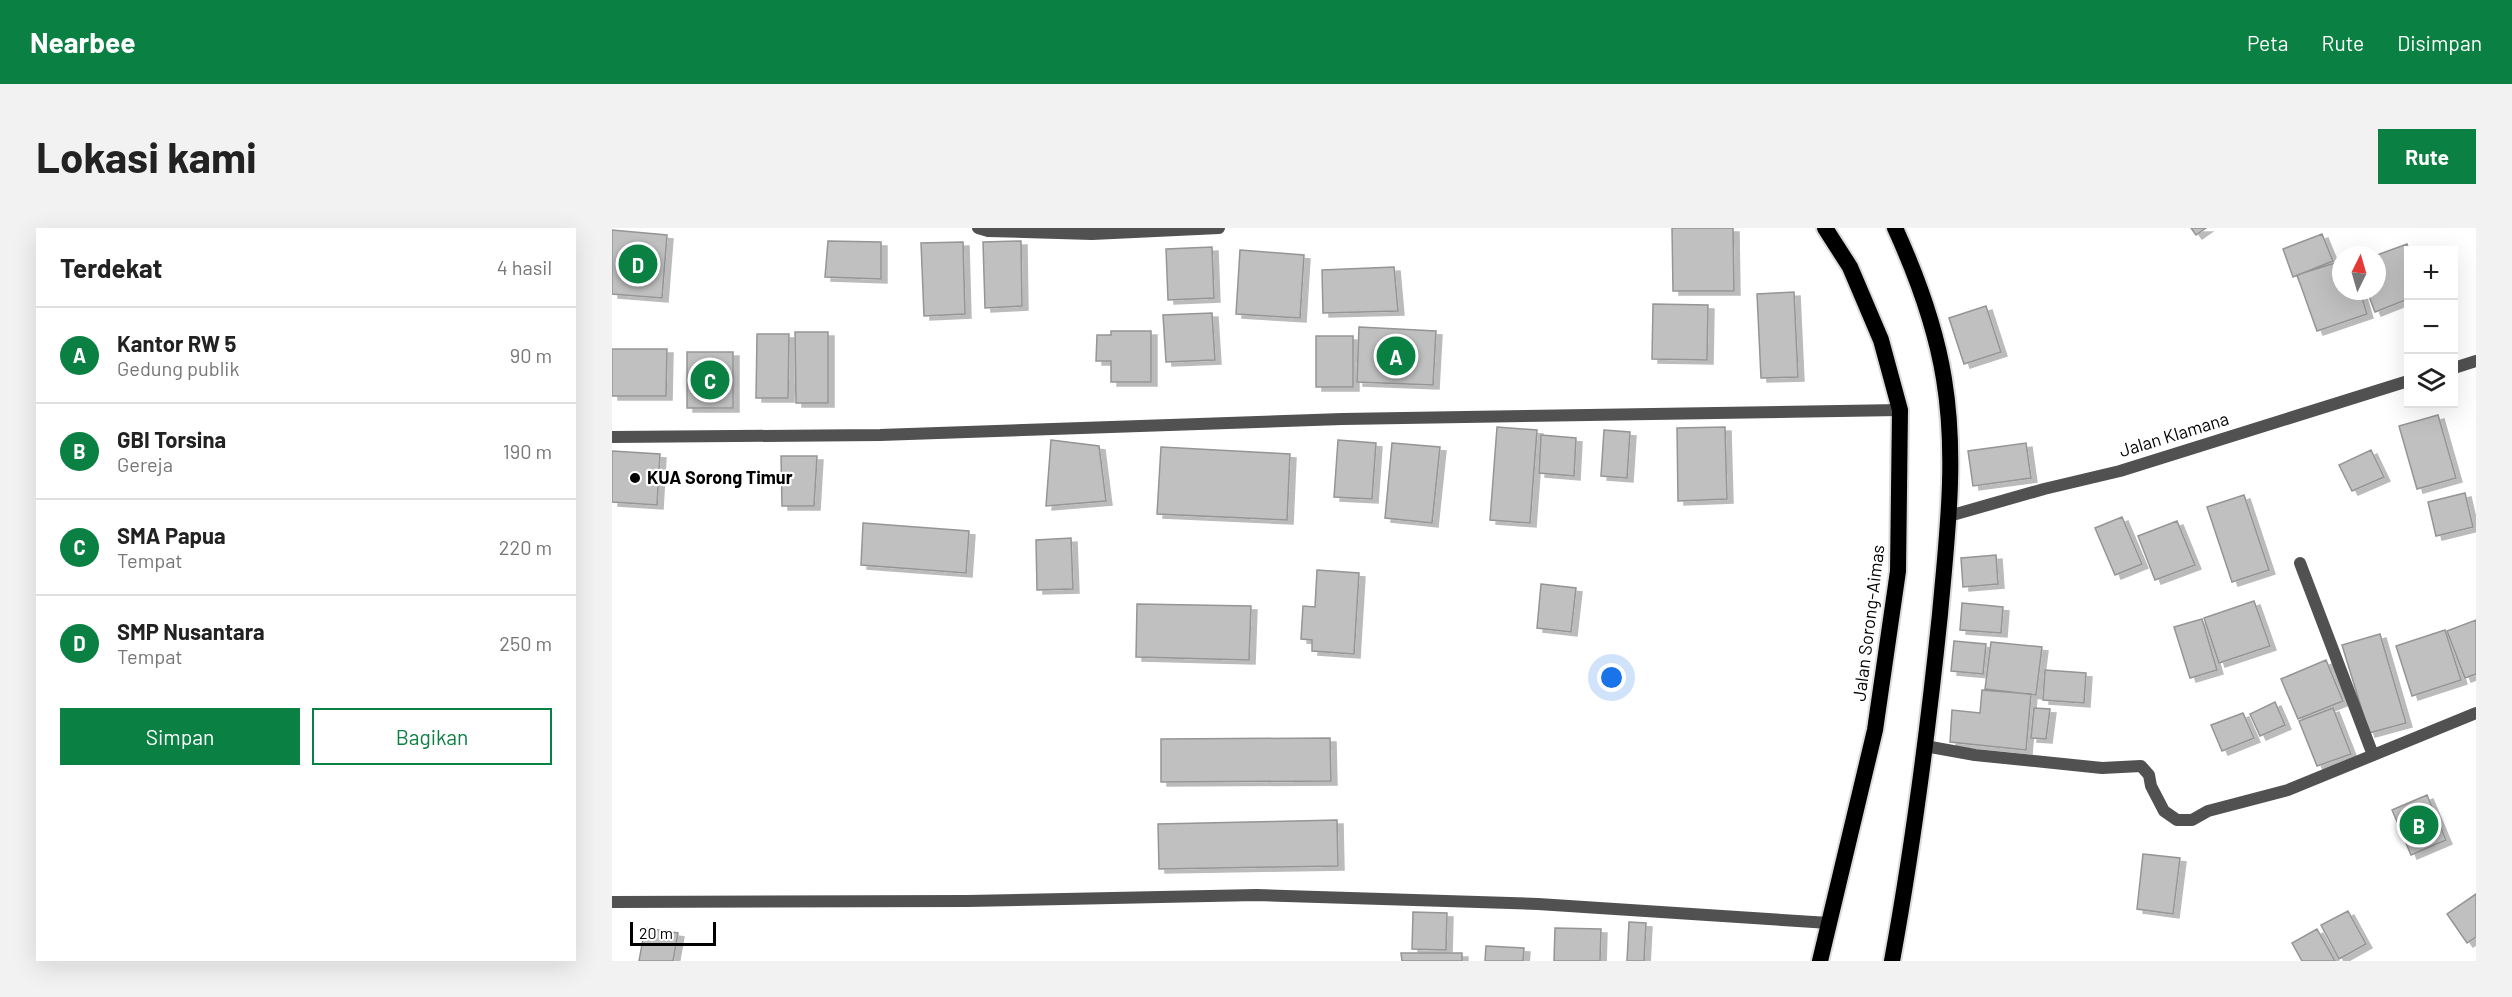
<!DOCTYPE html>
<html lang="id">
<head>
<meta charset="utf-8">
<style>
	:root { --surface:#fff; --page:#f2f2f2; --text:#222; --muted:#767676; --line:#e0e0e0; --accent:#0b8043 }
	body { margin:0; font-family:Barlow,sans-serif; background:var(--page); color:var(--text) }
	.controls { position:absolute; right:18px; top:18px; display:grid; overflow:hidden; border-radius:0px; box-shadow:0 6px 24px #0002 }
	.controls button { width:54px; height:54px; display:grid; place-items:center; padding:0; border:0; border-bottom:2px solid var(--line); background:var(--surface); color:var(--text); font:30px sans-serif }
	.compass { position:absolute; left:1720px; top:18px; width:54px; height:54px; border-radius:50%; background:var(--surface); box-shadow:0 6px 24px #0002; rotate:5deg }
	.scale { position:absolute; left:18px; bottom:15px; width:86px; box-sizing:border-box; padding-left:6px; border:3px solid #000; border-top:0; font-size:16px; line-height:21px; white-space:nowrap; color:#000; -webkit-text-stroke:4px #fff; paint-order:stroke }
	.you { position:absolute; left:1000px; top:450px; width:21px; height:21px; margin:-15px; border:4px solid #fff; border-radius:50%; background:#1a73e8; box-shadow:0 0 0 9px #1a73e833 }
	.badge { display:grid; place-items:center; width:39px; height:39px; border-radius:50%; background:var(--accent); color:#fff; font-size:20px; font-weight:700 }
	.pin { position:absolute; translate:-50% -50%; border:3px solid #fff; box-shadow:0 2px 6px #0006 }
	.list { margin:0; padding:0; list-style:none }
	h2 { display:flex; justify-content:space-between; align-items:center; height:78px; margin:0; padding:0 24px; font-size:26px }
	h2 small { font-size:20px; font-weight:400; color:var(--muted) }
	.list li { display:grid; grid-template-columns:39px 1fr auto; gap:18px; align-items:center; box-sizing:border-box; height:96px; padding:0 24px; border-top:2px solid var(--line) }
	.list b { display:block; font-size:22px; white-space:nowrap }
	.list p { margin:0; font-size:20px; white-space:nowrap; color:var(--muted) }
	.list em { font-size:20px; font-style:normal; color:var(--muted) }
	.actions { display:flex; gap:12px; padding:18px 24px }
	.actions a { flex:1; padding:14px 0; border:2px solid var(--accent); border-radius:0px; text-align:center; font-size:21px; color:var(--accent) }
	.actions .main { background:var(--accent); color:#fff }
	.icon { flex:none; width:33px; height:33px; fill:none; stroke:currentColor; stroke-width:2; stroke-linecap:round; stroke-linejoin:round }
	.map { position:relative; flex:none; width:1864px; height:733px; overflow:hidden; border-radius:0px }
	header { display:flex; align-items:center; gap:36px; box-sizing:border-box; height:84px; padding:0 30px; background:var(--accent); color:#fff }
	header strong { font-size:28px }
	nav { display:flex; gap:33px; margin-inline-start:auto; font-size:21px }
	.intro { display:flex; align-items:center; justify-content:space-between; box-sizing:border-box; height:144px; padding:0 36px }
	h1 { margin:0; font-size:42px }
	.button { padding:15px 27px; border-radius:0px; background:var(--accent); color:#fff; font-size:21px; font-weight:700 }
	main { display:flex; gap:36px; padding:0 36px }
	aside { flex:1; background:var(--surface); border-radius:0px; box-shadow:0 6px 24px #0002 }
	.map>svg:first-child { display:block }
	.building { fill:#c0c0c0; stroke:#959595; stroke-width:1.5; filter:url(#shadow) }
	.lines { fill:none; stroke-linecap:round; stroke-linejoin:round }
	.trunk-casing { stroke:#dbdbdb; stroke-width:20 }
	.minor { stroke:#515151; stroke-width:12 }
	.trunk { stroke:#000; stroke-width:16 }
	.poi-dot { fill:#000; stroke:#fff; stroke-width:2 }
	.labels { text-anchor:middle; stroke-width:4.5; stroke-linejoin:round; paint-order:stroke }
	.street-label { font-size:18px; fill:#000; stroke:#fff }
	.poi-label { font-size:18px; font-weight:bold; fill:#000; stroke:#fff; text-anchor:start }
</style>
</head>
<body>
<header>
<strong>Nearbee</strong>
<nav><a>Peta</a><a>Rute</a><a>Disimpan</a></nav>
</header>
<div class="intro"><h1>Lokasi kami</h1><a class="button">Rute</a></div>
<main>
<aside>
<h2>Terdekat<small>4 hasil</small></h2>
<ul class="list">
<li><span class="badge">A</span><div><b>Kantor RW 5</b><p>Gedung publik</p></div><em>90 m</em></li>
<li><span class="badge">B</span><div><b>GBI Torsina</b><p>Gereja</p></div><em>190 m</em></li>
<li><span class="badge">C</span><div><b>SMA Papua</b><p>Tempat</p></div><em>220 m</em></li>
<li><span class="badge">D</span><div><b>SMP Nusantara</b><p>Tempat</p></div><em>250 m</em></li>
</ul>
<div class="actions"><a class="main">Simpan</a><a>Bagikan</a></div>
</aside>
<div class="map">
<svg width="1864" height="733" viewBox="0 0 1864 733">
	<defs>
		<filter id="shadow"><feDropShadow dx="6" dy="4" stdDeviation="0" flood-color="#0004"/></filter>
	</defs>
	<rect width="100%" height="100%" fill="#fff"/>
	<path class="building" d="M1060,0H1121L1122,63H1061Z
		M1579,0H1594L1584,7Z
		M0,2L55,7L50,70L0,66Z
		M1710,6L1721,33L1681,49L1671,21Z
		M216,13L269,14V51L213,49Z
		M409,13L410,78L373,80L371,14Z
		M351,14L353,86L312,88L309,15Z
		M1795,16L1797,22L1796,71L1763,84L1755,63H1765V27Z
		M600,19L602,70L556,72L554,21Z
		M628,22L692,27L688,90L624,86Z
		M1729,33V63H1748L1755,86L1705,103L1685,47Z
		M782,39L786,83L711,85L710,42Z
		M1182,64L1186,149L1149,150L1145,66Z
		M1041,76L1096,77L1095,132L1040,131Z
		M1374,78L1389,124L1352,136L1337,90Z
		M600,85L603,132L554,134L551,87Z
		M747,99L824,103L821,157L745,154Z
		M499,103H539V154H499V133H484L485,107H499Z
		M183,104H216V175H184Z
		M145,106H177L176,170H144Z
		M704,108H741V159H704Z
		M0,121H55L54,168H0Z
		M75,124H121V180H75Z
		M1826,187L1844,250L1805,261L1787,198Z
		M885,199L925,202L918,295L878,292Z
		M1113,199L1115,271L1066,273L1065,200Z
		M992,202L1018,204L1015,250L989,248Z
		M929,207L964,210L962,248L927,245Z
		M439,212L487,218L494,273L434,278Z
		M726,212L764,215L760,271L722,269Z
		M780,215L828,219L820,295L773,290Z
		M1414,215L1419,250L1361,258L1356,223Z
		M549,219L678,226L675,292L545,286Z
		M1759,222L1772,249L1740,263L1727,237Z
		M0,223L48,226L45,277L0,274Z
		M169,228H205L202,278H170Z
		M1853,265L1861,299L1824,308L1816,274Z
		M1632,267L1657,342L1620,354L1595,279Z
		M1510,289L1530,336L1503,347L1483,300Z
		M1565,293L1583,337L1543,352L1526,308Z
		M251,295L357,303L354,345L249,337Z
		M459,310L461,361L425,362L424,312Z
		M1384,327L1386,356L1351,359L1349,330Z
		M705,342L747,345L742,426L700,423V412L689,411L691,378L703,379Z
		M929,356L964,360L959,404L925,400Z
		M1642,373L1658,418L1607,435L1592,390Z
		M1350,375L1391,379L1389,405L1348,402Z
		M525,376L639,378L637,432L524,429Z
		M1590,391L1605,442L1578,450L1562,399Z
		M1864,392V446L1853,450L1835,403Z
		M1833,402L1849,452L1800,468L1784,418Z
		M1768,406L1794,495L1757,505L1730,417Z
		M1342,413L1374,416L1371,446L1339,443Z
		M1379,414L1430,419L1424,467L1373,461Z
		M1714,432L1731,473L1686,491L1669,451Z
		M1433,442L1474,445L1472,475L1431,472Z
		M1370,462L1419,466L1414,522L1338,514L1340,482L1368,485Z
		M1663,474L1673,497L1648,508L1638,486Z
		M1422,480L1438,481L1434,511L1419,510Z
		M1721,480L1739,526L1705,538L1687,493Z
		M1631,485L1642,510L1610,523L1599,497Z
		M718,510L719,553L549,554V511Z
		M1815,567L1834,612L1799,627L1780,582Z
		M725,592L726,638L547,641L546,596Z
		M1531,626L1568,630L1561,686L1525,681Z
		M1864,666V709L1855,715L1835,686Z
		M1736,683L1754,716L1727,731L1709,697Z
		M801,684L835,685L834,722L800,721Z
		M1017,694L1034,695L1032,733H1015Z
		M33,700L66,705L61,733H27Z
		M943,700L989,701L988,733H942Z
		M1705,701L1723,733H1690L1680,715Z
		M874,718L912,720L911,733H873Z
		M789,725H850V733H790Z"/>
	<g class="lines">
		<defs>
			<path id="trunk" d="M1208,733L1263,502L1286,343L1288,182L1269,112L1238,39L1213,0
				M1280,733C1301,618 1316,502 1328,386C1335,308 1345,229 1332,151C1324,101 1304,46 1283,0"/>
		</defs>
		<use href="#trunk" class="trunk-casing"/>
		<path class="minor" d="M366,0L376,3L480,6L607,0
			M1842,140L1864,133
			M0,209L268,207L730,191L1288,182
			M1337,288L1432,261L1508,243L1796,153
			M1688,335L1761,527
			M1313,518L1363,527L1490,540L1529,538L1537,547L1539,558L1552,583L1565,592H1580L1596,583L1676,562L1864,485
			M0,674L355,673L645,667L926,676L1217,695"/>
		<use href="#trunk" class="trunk"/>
	</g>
	<circle class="poi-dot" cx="23" cy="250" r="6"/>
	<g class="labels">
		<g class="street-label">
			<text transform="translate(1562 207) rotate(-17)" y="6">Jalan Klamana</text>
			<text transform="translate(1257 395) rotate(-83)" y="6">Jalan Sorong-Aimas</text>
		</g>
		<g class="poi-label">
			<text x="35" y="256">KUA Sorong Timur</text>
		</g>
	</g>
</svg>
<div class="controls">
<button>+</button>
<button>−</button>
<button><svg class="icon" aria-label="layers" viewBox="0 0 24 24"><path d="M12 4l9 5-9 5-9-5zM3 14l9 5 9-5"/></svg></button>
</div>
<svg class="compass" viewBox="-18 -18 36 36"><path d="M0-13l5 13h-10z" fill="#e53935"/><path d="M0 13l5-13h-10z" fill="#767676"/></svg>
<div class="scale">20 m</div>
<div class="you"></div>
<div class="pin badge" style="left:784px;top:128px">A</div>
<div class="pin badge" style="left:1807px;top:597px">B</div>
<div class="pin badge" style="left:98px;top:152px">C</div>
<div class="pin badge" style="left:26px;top:36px">D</div>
</div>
</main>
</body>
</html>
